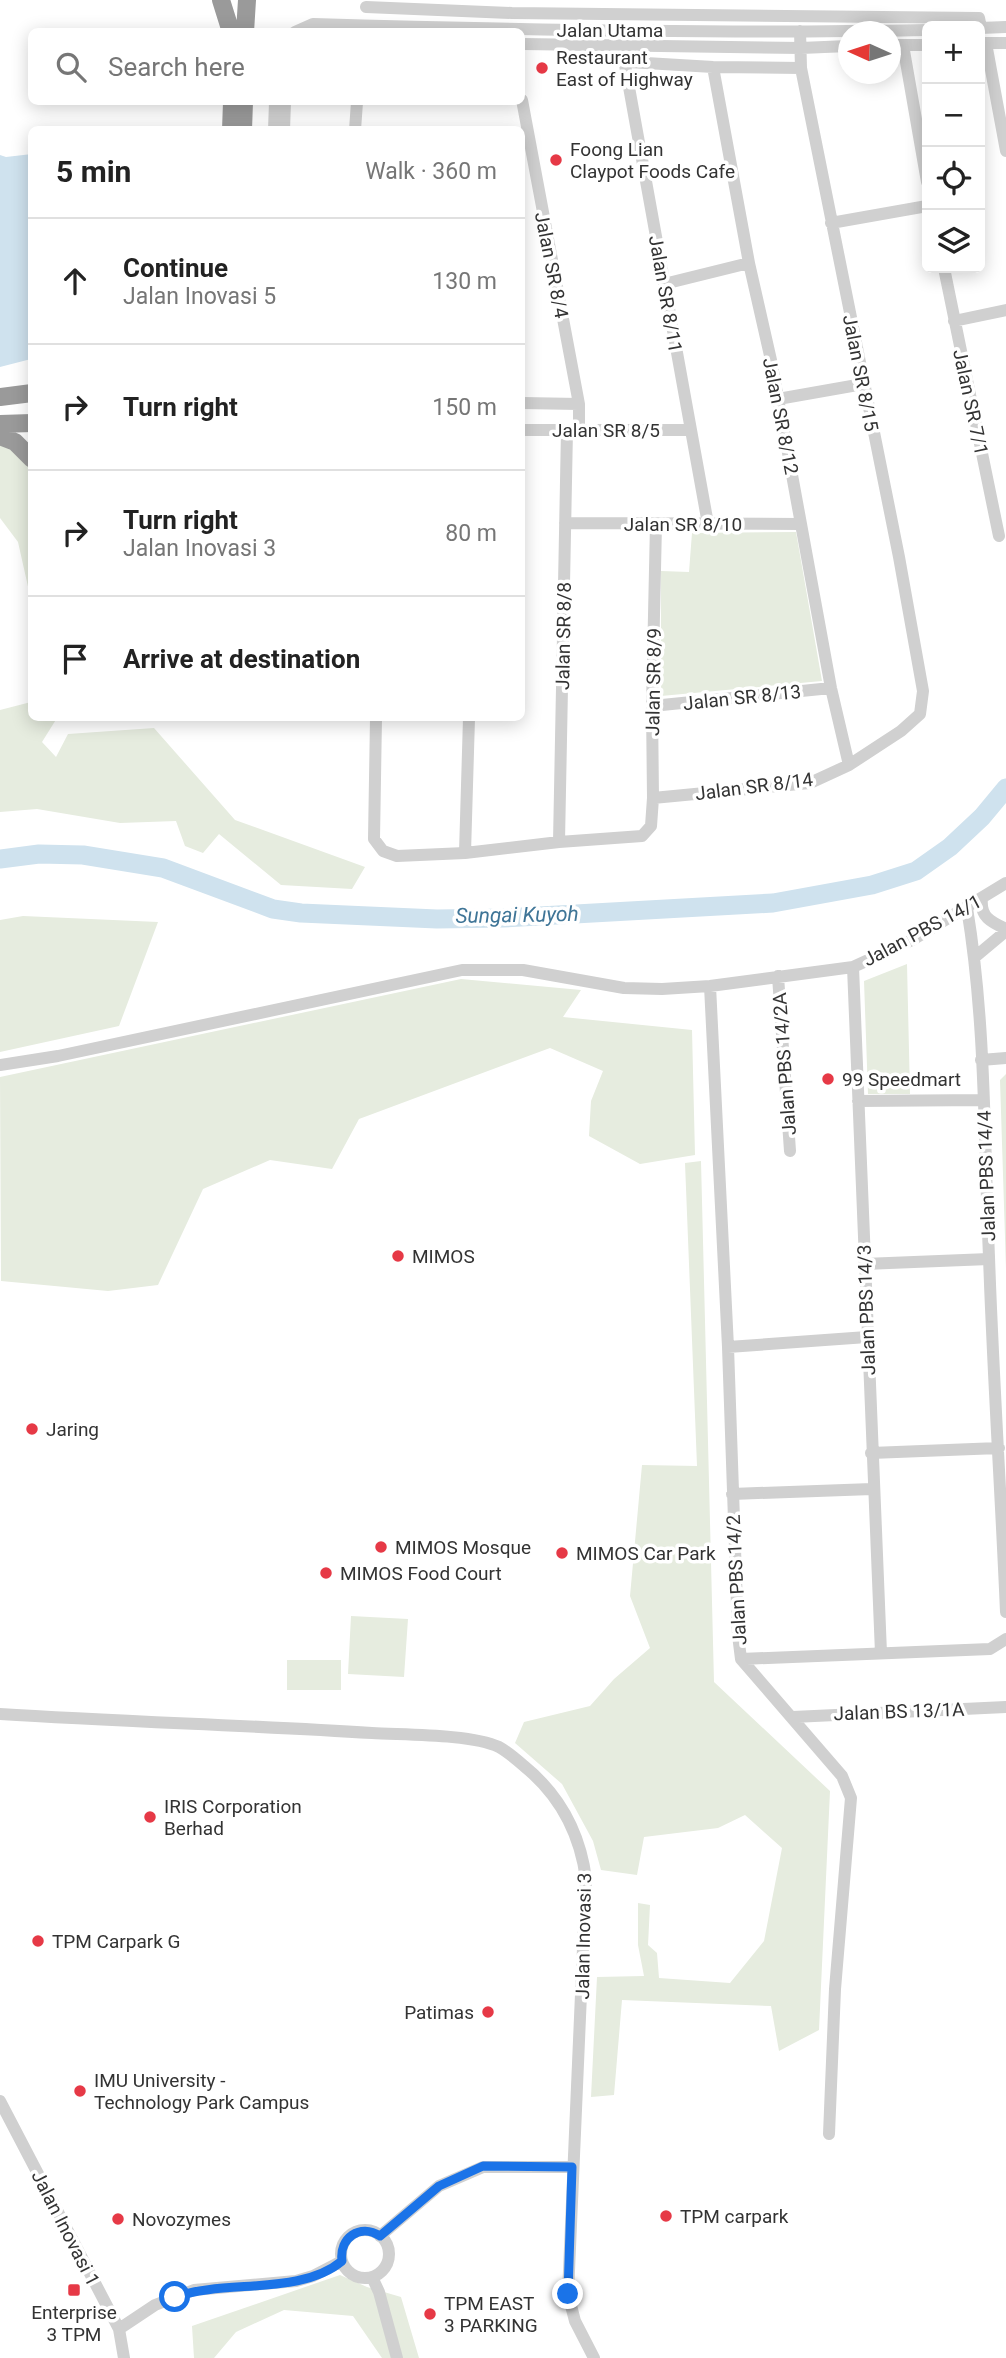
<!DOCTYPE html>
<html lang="en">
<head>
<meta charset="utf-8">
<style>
	:root { --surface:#fff; --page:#f2f2f2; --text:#222; --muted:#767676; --line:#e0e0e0 }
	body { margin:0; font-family:Roboto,sans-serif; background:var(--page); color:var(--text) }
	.controls { position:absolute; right:21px; top:21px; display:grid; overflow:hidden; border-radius:10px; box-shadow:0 4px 18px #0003 }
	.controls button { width:63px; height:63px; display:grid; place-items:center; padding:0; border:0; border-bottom:2px solid var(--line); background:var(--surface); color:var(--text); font:35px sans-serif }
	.compass { position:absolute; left:838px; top:21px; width:63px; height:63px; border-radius:50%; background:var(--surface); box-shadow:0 4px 18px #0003; rotate:273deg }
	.stop { position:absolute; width:21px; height:21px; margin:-16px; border:5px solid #1a73e8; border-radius:50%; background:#fff }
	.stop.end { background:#1a73e8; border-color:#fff; box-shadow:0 2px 7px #0008 }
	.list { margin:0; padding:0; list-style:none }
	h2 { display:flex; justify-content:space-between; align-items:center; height:91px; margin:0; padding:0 28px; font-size:30px }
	h2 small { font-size:23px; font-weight:400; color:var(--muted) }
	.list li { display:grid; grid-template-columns:46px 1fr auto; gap:21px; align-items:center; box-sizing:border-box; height:126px; padding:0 28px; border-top:2px solid var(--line) }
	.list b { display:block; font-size:26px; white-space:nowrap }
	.list p { margin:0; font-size:23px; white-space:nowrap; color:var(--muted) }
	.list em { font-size:23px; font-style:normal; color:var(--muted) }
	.icon { flex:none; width:38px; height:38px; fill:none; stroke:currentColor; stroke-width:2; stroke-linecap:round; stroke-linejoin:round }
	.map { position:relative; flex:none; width:1006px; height:2358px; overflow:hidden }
	.search { position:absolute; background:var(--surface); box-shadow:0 4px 18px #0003; left:28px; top:28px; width:497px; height:77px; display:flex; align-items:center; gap:18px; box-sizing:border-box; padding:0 24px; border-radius:10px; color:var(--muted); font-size:26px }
	.panel { position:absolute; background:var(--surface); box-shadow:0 4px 18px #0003; left:28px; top:126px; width:497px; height:595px; border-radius:10px }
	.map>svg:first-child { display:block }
	.green { fill:#e6ecdf }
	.water { fill:#cfe2ee }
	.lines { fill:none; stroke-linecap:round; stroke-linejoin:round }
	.river { stroke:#cfe2ee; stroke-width:19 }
	.minor { stroke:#d0d0d0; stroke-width:12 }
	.highway { stroke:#9a9a9a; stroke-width:18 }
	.route { stroke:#1a73e8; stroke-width:9 }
	.poi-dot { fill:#e63946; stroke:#fff; stroke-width:2.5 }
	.labels { text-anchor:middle; stroke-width:7; stroke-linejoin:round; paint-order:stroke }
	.street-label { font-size:19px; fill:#333; stroke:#fff }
	.poi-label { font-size:19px; fill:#333; stroke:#fff; text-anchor:start }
	.water-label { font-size:21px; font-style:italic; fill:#3f7597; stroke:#fff }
</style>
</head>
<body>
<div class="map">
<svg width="1006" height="2358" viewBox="0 0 1006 2358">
	<rect width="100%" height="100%" fill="#fff"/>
	<path class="green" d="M0,443H4L26,461L31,473V600L18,542L0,518Z
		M796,532L822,681L661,696V571L689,572L692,533Z
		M31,702L32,718H57L42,742L56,757L68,734L154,728L235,820L365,867L352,889L281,885L219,834L203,853L185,846L176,821L120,823L37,809L0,812V710Z
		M23,916L158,922L119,1026L0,1052V920Z
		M907,964L910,1094H868L864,981Z
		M461,979L581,990L563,1017L692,1030L695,1155L640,1164L589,1136L591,1101L603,1071L550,1048L359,1119L332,1169L270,1160L203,1189L158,1285L108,1291L1,1281L0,1077Z
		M1006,1074V1269L1000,1080Z
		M701,1161L714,1682L830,1791L819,2030L779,2051L771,2006L622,2000L614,2095L591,2097L597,1977L644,1976L638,1945V1903L650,1905L648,1945L657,1953L659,1978L730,1983L764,1941L782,1848L745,1815L718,1828L644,1837L637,1875L601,1870L593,1841L562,1784L515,1743L524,1722L590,1706L614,1679L650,1648L630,1596L642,1465L697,1466L685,1163Z
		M351,1616L408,1619L404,1677L348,1674Z
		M287,1660H341V1690H287Z
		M340,2275L367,2287L401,2297L419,2358H382L353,2316L284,2310L236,2332L214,2358H194L192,2326Z"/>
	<path class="water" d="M32,154L31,359L0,367V155L6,157Z"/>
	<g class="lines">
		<path class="river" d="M0,859L39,854L83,855L163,868L273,909L301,913L437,919L503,918L773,903L872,885L916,871L950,847L982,817L1006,788"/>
		<path class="minor" d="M366,7L512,13L979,18L981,28
			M980,28L1006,27
			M295,32L313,24C517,30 722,34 927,30
			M980,43H1006
			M986,43L1006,151
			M522,44L801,48L848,46
			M890,45H927
			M903,45L927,182
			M713,67L749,263L771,360L831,688L849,765
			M522,100L579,404V430
			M274,130L275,102
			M284,130L285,102
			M355,130L357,102
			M831,223L927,206
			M944,268L999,536
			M664,284L749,263
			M954,321L1006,310
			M778,399L863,384
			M522,403L579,404
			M522,430H691
			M565,523L801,524
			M708,524L625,65L629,62L713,67L801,68
			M652,706L831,688
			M376,718L374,839L383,851L397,856L465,853L559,842L642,836L651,826L653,798L652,706L656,524
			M653,798L810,783L849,765L901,731L920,714L923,691L899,557L801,68L800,31
			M559,842L567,430
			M465,853L469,718
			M982,899C980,917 991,922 1006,929
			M967,908C986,1023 984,1141 989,1257C993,1375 1001,1494 1006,1612
			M975,957L1006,931
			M853,967L881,1653
			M778,976L790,1151
			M710,986L728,1347L738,1635L741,1659L842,1776L851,1798L835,1989L829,2134
			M981,1060L1006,1058
			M0,1065L58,1056L462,970H523L624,988L662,989L710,986L853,967L912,940L1006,883
			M858,1101L984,1100
			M864,1264L989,1259
			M728,1347L867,1337
			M871,1453L999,1448
			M732,1494L872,1489
			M741,1659L990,1649L1006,1639
			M0,1714C124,1722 248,1725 372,1733C405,1735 471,1734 499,1747C508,1752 516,1759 524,1766C561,1796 580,1833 586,1879L568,2294L575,2321L594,2358
			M793,1717L1006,1707
			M0,2101L119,2329L124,2358
			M341 2254a24 24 0 1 1 48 0a24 24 0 1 1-48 0Z
			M380,2236L439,2186L483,2167H572
			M372,2277L379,2292L397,2358
			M119,2329L155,2305L194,2290L296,2281L313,2276L342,2261"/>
		<path class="highway" d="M221,0L231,32
			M245,32L247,0
			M231,130L232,102
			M243,130L244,102
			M0,397L32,393
			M0,424L32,423
			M0,436L15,442L32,459"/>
	</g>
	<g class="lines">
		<path class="route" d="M175,2297C226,2279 300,2296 342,2261C339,2238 360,2223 380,2236L439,2186L483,2166L572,2167L568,2294"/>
	</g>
	<g class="poi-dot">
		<circle cx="542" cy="68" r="7"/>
		<circle cx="556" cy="160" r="7"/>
		<circle cx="828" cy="1079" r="7"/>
		<circle cx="398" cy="1256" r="7"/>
		<circle cx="32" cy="1429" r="7"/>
		<circle cx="381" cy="1547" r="7"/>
		<circle cx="562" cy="1553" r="7"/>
		<circle cx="326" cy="1573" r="7"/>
		<circle cx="150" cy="1817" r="7"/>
		<circle cx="38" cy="1941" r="7"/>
		<circle cx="488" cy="2012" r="7"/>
		<circle cx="80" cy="2091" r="7"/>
		<circle cx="666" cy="2216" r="7"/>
		<circle cx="118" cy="2219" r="7"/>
		<rect x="67" y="2283" width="14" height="14" rx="3.5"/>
		<circle cx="430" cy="2314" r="7"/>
	</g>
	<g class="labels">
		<g class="street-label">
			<text x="610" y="37">Jalan Utama</text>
			<text transform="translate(552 265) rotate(79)" y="7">Jalan SR 8/4</text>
			<text transform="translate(666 294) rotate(80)" y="7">Jalan SR 8/11</text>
			<text transform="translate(861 373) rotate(79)" y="7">Jalan SR 8/15</text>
			<text transform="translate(971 402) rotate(78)" y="7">Jalan SR 7/1</text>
			<text transform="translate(781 416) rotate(79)" y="7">Jalan SR 8/12</text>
			<text x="606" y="437">Jalan SR 8/5</text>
			<text x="683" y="531">Jalan SR 8/10</text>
			<text transform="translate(563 636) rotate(-89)" y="7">Jalan SR 8/8</text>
			<text transform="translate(653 682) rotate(-89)" y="7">Jalan SR 8/9</text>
			<text transform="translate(742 697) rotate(-6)" y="7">Jalan SR 8/13</text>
			<text transform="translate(754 786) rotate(-7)" y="7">Jalan SR 8/14</text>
			<text transform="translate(922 930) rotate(-28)" y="7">Jalan PBS 14/1</text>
			<text transform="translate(784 1064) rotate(-94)" y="7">Jalan PBS 14/2A</text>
			<text transform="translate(986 1176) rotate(-92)" y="7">Jalan PBS 14/4</text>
			<text transform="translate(866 1310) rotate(-92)" y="7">Jalan PBS 14/3</text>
			<text transform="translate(736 1580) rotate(-93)" y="7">Jalan PBS 14/2</text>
			<text transform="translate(899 1711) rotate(-2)" y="7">Jalan BS 13/1A</text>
			<text transform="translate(583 1936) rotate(-89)" y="7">Jalan Inovasi 3</text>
			<text transform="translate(66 2228) rotate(63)" y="7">Jalan Inovasi 1</text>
		</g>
		<g class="poi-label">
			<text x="556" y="64">Restaurant<tspan x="556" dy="22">East of Highway</tspan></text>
			<text x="570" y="156">Foong Lian<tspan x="570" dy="22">Claypot Foods Cafe</tspan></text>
			<text x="842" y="1086">99 Speedmart</text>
			<text x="412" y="1263">MIMOS</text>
			<text x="46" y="1436">Jaring</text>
			<text x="395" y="1554">MIMOS Mosque</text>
			<text x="576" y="1560">MIMOS Car Park</text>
			<text x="340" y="1580">MIMOS Food Court</text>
			<text x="164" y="1813">IRIS Corporation<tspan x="164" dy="22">Berhad</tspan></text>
			<text x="52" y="1948">TPM Carpark G</text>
			<text x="474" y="2019" text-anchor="end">Patimas</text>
			<text x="94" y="2087">IMU University -<tspan x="94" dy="22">Technology Park Campus</tspan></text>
			<text x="680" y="2223">TPM carpark</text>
			<text x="132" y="2226">Novozymes</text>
			<text x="444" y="2310">TPM EAST<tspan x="444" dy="22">3 PARKING</tspan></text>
			<text x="74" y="2319" text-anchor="middle">Enterprise<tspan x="74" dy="22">3 TPM</tspan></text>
		</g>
		<g class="water-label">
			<text transform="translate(517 915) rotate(-1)" y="7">Sungai Kuyoh</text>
		</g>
	</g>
</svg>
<div class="controls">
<button>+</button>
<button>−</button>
<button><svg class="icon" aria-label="locate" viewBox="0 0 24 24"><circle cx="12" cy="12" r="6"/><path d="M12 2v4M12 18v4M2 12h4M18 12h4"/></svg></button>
<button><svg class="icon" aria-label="layers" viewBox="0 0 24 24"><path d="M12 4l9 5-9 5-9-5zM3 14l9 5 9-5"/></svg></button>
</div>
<svg class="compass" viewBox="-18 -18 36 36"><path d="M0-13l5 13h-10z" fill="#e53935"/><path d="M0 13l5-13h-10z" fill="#767676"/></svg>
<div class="stop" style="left:175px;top:2297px"></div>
<div class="stop end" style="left:568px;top:2294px"></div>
<div class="search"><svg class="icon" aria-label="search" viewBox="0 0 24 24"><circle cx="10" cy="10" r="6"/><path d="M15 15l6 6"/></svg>Search here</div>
<section class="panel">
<h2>5 min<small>Walk · 360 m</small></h2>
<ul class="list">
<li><svg class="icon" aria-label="ahead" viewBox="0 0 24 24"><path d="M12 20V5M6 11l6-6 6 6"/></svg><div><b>Continue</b><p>Jalan Inovasi 5</p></div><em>130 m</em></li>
<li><svg class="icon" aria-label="right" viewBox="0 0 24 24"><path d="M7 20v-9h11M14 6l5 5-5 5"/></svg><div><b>Turn right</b></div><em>150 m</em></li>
<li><svg class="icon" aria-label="right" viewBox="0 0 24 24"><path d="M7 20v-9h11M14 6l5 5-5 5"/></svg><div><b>Turn right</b><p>Jalan Inovasi 3</p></div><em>80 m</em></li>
<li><svg class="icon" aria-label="arrive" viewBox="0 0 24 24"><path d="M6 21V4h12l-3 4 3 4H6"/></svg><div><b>Arrive at destination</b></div></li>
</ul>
</section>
</div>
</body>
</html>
